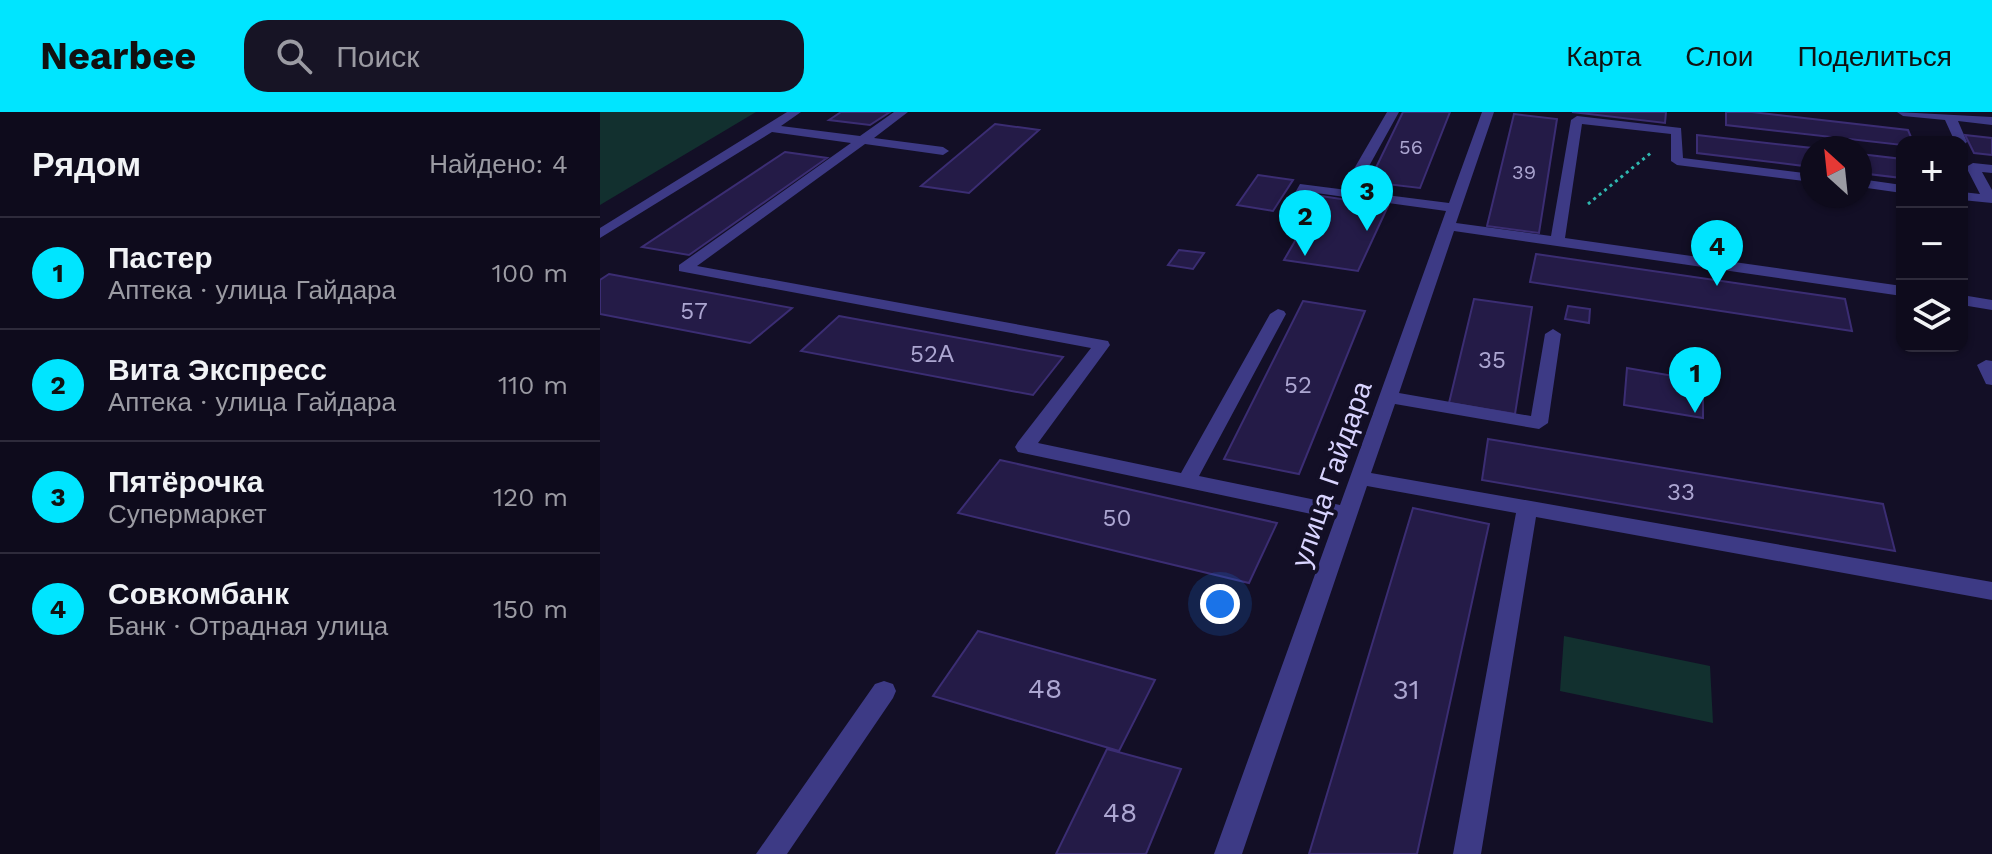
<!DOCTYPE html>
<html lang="ru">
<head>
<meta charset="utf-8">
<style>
	:root { --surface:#0e0b1c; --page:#171425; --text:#f1f3f6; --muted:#9b9ba3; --line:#2e2b3b; --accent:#00e5ff }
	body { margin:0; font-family:"Work Sans",sans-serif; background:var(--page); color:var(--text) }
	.controls { position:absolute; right:24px; top:24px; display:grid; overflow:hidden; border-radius:16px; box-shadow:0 2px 6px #0004 }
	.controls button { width:72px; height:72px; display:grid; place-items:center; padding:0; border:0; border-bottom:2px solid var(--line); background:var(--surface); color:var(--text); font:40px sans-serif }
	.compass { position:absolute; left:1200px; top:24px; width:72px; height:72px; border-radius:50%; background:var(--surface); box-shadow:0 2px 6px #0004; rotate:333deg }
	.you { position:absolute; left:620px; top:492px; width:28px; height:28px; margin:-20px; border:6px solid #fff; border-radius:50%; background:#1a73e8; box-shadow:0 0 0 12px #1a73e833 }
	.badge { display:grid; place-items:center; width:52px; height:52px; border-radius:50%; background:var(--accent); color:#111; font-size:26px; font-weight:700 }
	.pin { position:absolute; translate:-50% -66px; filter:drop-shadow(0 2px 4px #0008) }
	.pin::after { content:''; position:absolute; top:42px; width:28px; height:24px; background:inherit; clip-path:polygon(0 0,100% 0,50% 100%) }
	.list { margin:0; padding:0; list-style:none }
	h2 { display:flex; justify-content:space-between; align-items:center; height:104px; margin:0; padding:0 32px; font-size:34px }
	h2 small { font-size:26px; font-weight:400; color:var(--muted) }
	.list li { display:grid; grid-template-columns:52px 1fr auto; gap:24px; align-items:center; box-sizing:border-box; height:112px; padding:0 32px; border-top:2px solid var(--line) }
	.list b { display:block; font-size:30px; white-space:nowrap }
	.list p { margin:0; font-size:26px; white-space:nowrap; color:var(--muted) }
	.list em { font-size:26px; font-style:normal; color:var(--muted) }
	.icon { flex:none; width:44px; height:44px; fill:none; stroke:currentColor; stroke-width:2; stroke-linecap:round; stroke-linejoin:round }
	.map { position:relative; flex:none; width:1392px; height:742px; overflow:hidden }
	header { display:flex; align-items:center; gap:48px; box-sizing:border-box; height:112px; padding:0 40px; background:var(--accent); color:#111 }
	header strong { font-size:38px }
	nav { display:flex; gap:44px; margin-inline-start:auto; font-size:28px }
	.search { width:560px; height:72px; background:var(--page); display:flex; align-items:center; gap:20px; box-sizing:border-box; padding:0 28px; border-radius:24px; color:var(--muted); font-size:30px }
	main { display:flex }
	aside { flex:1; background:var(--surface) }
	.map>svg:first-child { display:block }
	.green { fill:#12302f }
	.building { fill:#241b47; stroke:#3b2d73; stroke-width:2 }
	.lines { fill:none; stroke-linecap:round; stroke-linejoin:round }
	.path { stroke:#2fb8b0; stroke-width:3; stroke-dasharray:3 4; stroke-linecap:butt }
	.minor { fill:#3d3a85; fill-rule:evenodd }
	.labels { text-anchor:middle; stroke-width:8; stroke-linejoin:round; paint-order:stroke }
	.far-number-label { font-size:20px; fill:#aca6d1 }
	.number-label { font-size:24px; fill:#aca6d1 }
	.street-label { font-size:28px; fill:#d9d4ff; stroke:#130f26 }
	.near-number-label { font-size:28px; fill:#aca6d1 }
</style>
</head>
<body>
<header>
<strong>Nearbee</strong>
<div class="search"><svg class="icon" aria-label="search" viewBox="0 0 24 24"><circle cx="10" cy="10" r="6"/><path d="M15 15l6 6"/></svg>Поиск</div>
<nav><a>Карта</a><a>Слои</a><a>Поделиться</a></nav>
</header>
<main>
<aside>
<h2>Рядом<small>Найдено: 4</small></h2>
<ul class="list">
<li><span class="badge">1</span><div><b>Пастер</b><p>Аптека · улица Гайдара</p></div><em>100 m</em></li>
<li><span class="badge">2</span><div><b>Вита Экспресс</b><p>Аптека · улица Гайдара</p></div><em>110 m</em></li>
<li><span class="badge">3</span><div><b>Пятёрочка</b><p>Супермаркет</p></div><em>120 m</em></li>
<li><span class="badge">4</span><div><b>Совкомбанк</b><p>Банк · Отрадная улица</p></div><em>150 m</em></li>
</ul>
</aside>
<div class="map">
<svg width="1392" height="742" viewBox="0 0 1392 742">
	<rect width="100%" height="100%" fill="#130f26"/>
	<path class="green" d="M0,0H156L0,93Z
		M964,524L1110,554L1113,611L960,579Z"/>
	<path class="building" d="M241,0H290L270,13L229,8Z
		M803,0H850L820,76L769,70Z
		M972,0H1066L1065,11Z
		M1126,0H1152L1308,18L1313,30H1302V33L1126,13Z
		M914,2L957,7L939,121L887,114Z
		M395,12L439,18L369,81L321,74Z
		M1097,23L1212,36V55L1097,41Z
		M1365,23L1392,26V43L1374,41Z
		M185,40L227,46L89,143L42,135Z
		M1260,42L1302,47V66L1260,61Z
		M658,63L693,68L673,99L637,93Z
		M721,84L788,94L758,159L684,148Z
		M579,138L604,141L593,157L568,153Z
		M936,142L1245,187L1252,219L930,170Z
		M9,162L192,196L150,231L0,202V168Z
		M874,187L932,195L915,302L849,291Z
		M703,189L765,199L699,362L624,347Z
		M968,194L990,197L989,211L965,207Z
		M239,204L463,245L433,283L201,239Z
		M1027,256L1103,269V306L1024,293Z
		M888,327L1283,392L1295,439L882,368Z
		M400,348L598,393L677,411L649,471L358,401Z
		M813,396L889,412L817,742H709Z
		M378,519L555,568L519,639L333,584Z
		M507,637L581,657L546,742H456Z"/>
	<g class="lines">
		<path class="path" d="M988,92L1052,40"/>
		<path class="minor" d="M187,0H201L181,14L260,24L294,0H308L274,26L343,35L349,39L343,43L265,32L97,154L508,229L510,233L438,331L581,361L670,202L678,197L684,199L686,202L599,364L740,393L846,99L709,80L696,103H686L684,100L700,72L849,91L882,0H894L856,111L951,124L971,8L977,4L1081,16L1083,46L1212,62V70L1077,53L1071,49V22L982,12L965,126L1302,174V184L854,119L799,281L931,304L945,222L953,217L961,222L948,311L939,317L795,292L771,361L1392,470V488L936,405L881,742H853L916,401L767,374L642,742H614L735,407L418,340L415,335L418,330L491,236L79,159V153L251,31L172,20L0,126V116Z
			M787,0H799L763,65H753L751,62Z
			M1297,0L1392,5V13L1358,9L1367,30L1362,34V30H1355L1345,8L1303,4Z
			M1373,51L1392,53V61L1382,60L1392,78V91L1362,88V80L1380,82L1366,55Z
			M1260,67L1302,73V81L1260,75Z
			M1362,183L1392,188V198L1362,193Z
			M1386,248L1392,249V273L1386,272L1377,253Z
			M284,569L293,572L296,579L293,586L187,742H156L275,572Z"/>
	</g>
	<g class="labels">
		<g class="far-number-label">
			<text x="811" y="42">56</text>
			<text x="924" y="67">39</text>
		</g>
		<g class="number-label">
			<text x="94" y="207">57</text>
			<text x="332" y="250">52А</text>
			<text x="892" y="256">35</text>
			<text x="698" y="281">52</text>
			<text x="1081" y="388">33</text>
			<text x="517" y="414">50</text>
		</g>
		<g class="street-label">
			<text transform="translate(731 362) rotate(-71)" y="10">улица Гайдара</text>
		</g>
		<g class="near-number-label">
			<text x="445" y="586">48</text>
			<text x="806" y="587">31</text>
			<text x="520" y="710">48</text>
		</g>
	</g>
</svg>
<div class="controls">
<button>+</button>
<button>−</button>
<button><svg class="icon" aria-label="layers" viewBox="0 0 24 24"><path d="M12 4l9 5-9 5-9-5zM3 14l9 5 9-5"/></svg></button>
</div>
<svg class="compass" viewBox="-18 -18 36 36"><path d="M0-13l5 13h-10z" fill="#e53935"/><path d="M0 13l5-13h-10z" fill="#9b9ba3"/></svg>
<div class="you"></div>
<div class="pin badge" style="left:1095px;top:301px">1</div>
<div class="pin badge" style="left:705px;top:144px">2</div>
<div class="pin badge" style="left:767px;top:119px">3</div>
<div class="pin badge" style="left:1117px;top:174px">4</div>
</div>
</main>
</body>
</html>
